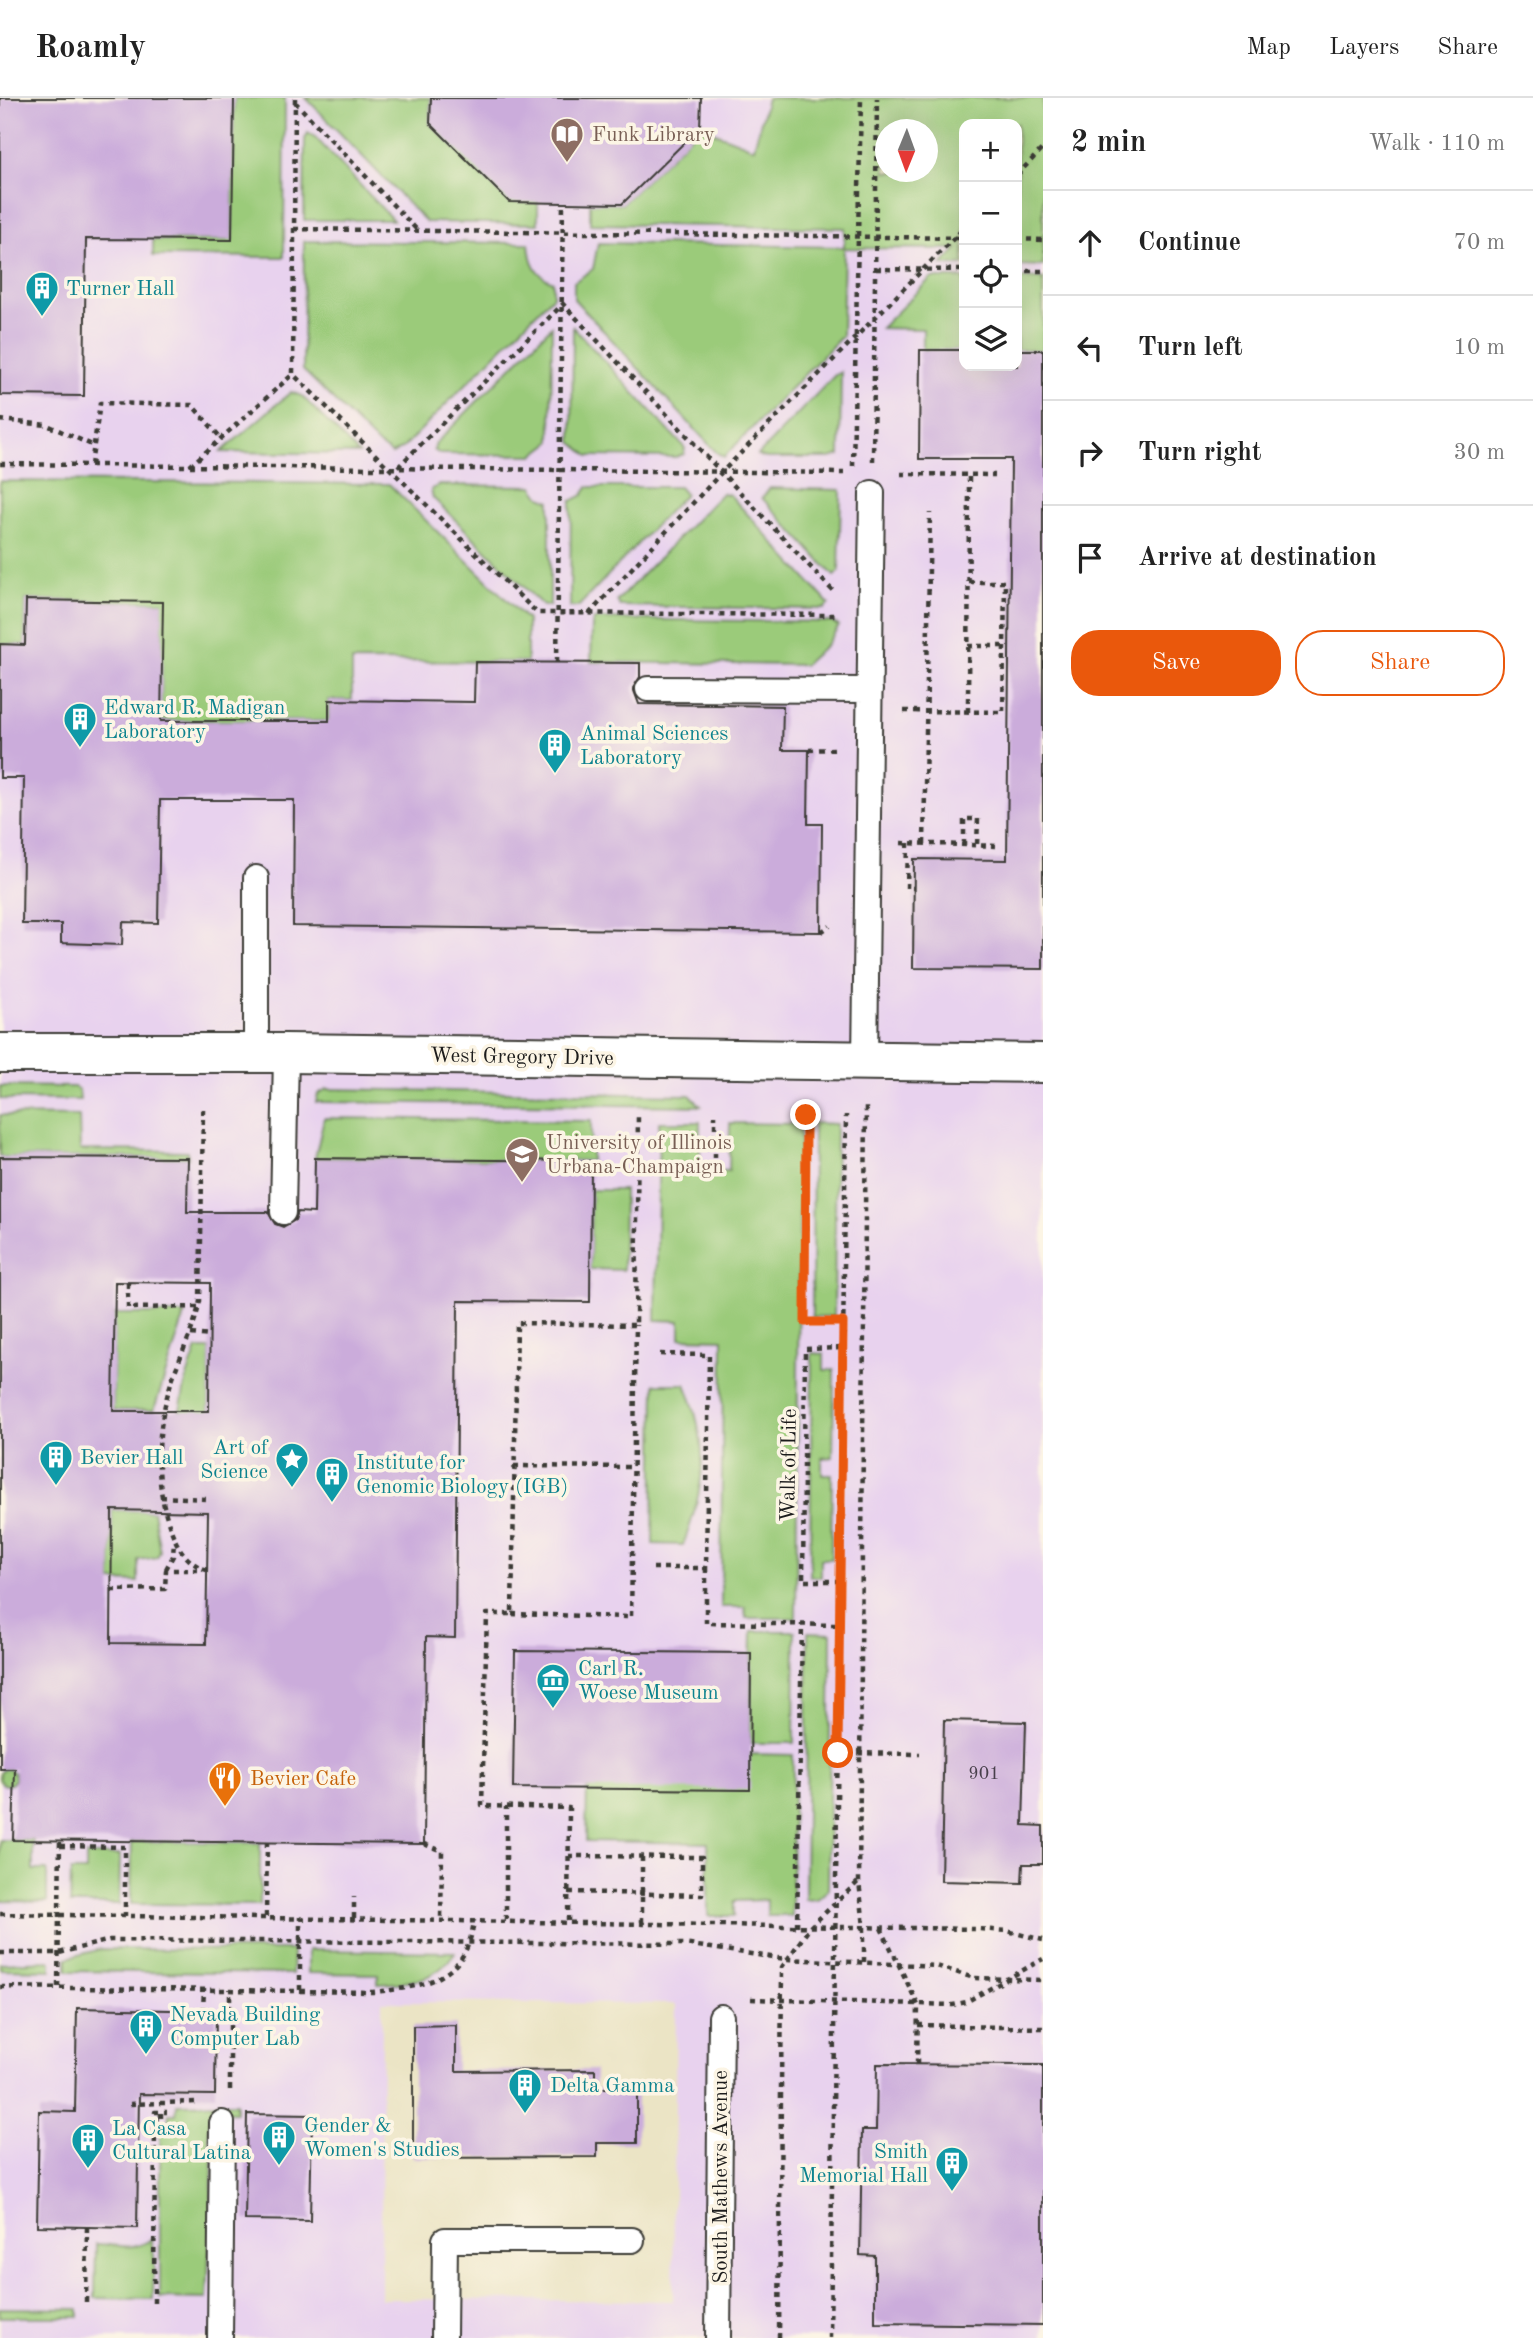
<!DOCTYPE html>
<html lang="en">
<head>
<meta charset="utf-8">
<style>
	:root { --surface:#fff; --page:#f6f6f6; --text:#222; --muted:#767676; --line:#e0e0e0; --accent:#ea580c }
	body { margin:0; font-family:"Old Standard TT",serif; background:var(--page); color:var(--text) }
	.controls { position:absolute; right:21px; top:21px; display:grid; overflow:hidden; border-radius:14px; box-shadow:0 7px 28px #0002 }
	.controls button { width:63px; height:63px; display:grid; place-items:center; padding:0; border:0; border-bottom:2px solid var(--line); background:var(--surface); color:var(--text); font:35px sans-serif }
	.compass { position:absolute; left:875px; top:21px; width:63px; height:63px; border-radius:50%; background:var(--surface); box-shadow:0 7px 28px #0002; rotate:181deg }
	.stop { position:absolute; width:21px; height:21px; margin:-16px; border:5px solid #ea580c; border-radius:50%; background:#fff }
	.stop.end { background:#ea580c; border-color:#fff; box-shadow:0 2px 7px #0008 }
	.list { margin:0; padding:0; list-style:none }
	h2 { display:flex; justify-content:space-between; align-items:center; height:91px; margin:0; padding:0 28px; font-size:30px }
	h2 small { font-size:23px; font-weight:400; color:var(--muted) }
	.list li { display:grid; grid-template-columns:46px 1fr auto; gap:21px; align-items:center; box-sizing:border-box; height:105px; padding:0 28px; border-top:2px solid var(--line) }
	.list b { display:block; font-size:26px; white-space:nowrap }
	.list em { font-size:23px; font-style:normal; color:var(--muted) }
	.actions { display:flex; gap:14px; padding:21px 28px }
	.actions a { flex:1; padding:16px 0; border:2px solid var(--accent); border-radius:28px; text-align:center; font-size:24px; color:var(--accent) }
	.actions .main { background:var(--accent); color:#fff }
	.icon { flex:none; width:38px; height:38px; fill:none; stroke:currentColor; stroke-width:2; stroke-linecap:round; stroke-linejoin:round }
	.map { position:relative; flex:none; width:1043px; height:2240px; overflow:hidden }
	header { display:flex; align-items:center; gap:42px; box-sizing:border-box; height:98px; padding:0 35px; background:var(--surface); border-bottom:2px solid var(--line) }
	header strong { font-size:33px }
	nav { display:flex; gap:38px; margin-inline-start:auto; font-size:24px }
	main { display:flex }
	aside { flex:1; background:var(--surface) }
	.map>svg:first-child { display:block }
	.built { fill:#e8d2ee; fill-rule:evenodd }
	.green { fill:#9bcb7a; stroke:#5c744b; stroke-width:2; fill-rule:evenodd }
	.building { fill:#cbacdb; fill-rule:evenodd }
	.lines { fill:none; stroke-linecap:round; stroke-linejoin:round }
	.service-casing { stroke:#3b3a35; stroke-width:28 }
	.tertiary-casing { stroke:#3b3a35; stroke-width:42 }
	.path { stroke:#3b3a35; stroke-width:4.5; stroke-dasharray:5 5; stroke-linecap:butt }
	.service { stroke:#fff; stroke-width:24 }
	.tertiary { stroke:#fff; stroke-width:38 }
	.route { stroke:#ea580c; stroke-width:9 }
	.labels { text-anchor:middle; stroke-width:7; stroke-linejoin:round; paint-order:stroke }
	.number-label { font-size:18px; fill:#48404c }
	.education-label { font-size:21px; fill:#785e54; stroke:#fcf5e5; text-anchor:start }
	.culture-label { font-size:21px; fill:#0d838f; stroke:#fcf5e5; text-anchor:start }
	.street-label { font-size:21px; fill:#1c1c1c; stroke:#fcf5e5 }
	.food-label { font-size:21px; fill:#c56008; stroke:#fcf5e5; text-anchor:start }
</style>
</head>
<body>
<header>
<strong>Roamly</strong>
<nav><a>Map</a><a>Layers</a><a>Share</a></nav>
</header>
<main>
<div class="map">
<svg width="1043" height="2240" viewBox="0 0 1043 2240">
	<rect width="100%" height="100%" fill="#fcf5e5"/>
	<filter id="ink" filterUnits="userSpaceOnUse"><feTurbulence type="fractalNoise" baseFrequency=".0143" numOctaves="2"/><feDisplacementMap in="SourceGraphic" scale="14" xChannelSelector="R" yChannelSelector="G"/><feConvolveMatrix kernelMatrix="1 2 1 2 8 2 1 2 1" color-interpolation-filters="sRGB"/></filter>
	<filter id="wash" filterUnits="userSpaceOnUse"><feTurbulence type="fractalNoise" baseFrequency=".00686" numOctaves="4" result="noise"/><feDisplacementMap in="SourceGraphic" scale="28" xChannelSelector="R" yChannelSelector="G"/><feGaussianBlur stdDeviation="1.57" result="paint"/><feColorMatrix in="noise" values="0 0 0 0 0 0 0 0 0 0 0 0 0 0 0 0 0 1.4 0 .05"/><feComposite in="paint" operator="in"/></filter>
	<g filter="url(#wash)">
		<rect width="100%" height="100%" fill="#ebe4c5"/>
		<path class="built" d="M0,0H1043V2240H0ZM964,26H1017V268H964ZM886,32H928V74H886ZM382,1904L676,1906L673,2203L381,2201Z"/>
		<path class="green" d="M234,0H285L284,159L153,158V142H232Z
			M306,0H431L430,25L538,104V126L426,124Z
			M767,0H1043V168L1017,167V26H964V167H942L957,151L844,150L842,238L724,359L716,354L574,201V184L593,171L598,145L844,149L845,130L590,126V105L622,106L700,29L754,50ZM886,32H928V74H886Z
			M308,35L315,39L393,122H304L305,41Z
			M304,143L529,145C530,163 535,177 553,184V198L403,350L392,356L379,347L303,272Z
			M931,180H964V252H923V231L881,230Z
			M1017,180L1043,181V252H1017Z
			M552,228L551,344L534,357L440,356L434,352L436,345Z
			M573,229L685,350L684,356L676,359L589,358L572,344Z
			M841,274L840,357L830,360H766L758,357L835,277Z
			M291,294L302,298L359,356L221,354Z
			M0,383L389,386L527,522V564L352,563V602H329V623H161L162,504L26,502L25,547L0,546Z
			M439,387L533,388L541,399L550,403V508H543L433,400L431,392Z
			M588,389H679L685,396L578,509H570L571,403L583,397Z
			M770,390L841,392L839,474L834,478L762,400Z
			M722,395L730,397L829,506L824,511L620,508L617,503Z
			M597,521L831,524L839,528L826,547L804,567L591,564L592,528L593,523Z
			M0,988L74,989L79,992L80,1002L0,1001Z
			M327,991L690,997L701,1008L316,1004L318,996Z
			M0,1017L79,1018L80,1052L188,1053V1060L0,1059Z
			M324,1020L591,1023V1063L315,1060Z
			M659,1024H700V1072L729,1073L730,1025L800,1026L796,1520H746L745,1509H721L723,1241L680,1240V1223L656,1222Z
			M813,1025L836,1026L834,1218L812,1219Z
			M591,1092H624L623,1172L590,1171Z
			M114,1216H185L154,1312L113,1313Z
			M197,1251H210L208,1391L174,1340L187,1279Z
			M812,1255L824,1256V1272H834L833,1359L822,1360V1376H832L831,1461H821V1479L810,1478Z
			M655,1286H685C710,1346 706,1388 683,1447L653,1446Z
			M112,1412L153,1413L160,1453L157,1459L138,1462V1484L111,1483Z
			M752,1533H795L794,1645H750Z
			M808,1534L831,1535L828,1792L818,1801L805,1802Z
			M750,1656L793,1657L792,1818H767V1802L734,1803V1818H708V1745L586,1743L587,1690Z
			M-1 1679a8 8 0 1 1 16 0a8 8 0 1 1-16 0Z
			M0,1742H33V1772H47V1804L0,1803Z
			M132,1743L260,1745V1807L131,1806Z
			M86,1757H120L119,1806H70L71,1773H86Z
			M101,1851L293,1852L292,1876L67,1873V1860Z
			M308,1852L455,1854C437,1883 410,1885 378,1886V1876L308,1875Z
			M51,1863V1872L0,1871V1865Z
			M236,2005V2014L209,2015V2048L213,2061L207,2201L160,2200V2023L168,2024L169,2016H176L177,2006Z
			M151,2141L154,2158L153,2201L95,2200L96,2146C115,2146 136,2154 151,2141Z
			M0,2210L79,2211V2219H0Z"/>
		<g id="blocks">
			<path class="building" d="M0,0H234L232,142L86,141L84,298L0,297Z
				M431,0H701L700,29L622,106L509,104L430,25Z
				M920,252H964V268H1017V252H1043V871L913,870L914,761L1007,762L1011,361H919Z
				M26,502L163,504L161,623H329V602L474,604L475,564L640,565V579L633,590L639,606L783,608L782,652H809L808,726H822L821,834L293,828L294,702H160L158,825L123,824L122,847L61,845V826H22L24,680H0V546L25,547Z
				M0,1059L188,1060L187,1114H268L275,1126L283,1129L295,1122L298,1114L314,1115L315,1060L591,1063L590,1204L458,1203L455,1540L426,1539L424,1746L13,1742L15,1671H0ZM115,1184L210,1185L209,1313H113ZM112,1412L208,1414L206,1546L111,1545Z
				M515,1553L751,1555L750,1692L513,1690Z
				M944,1622L1026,1624L1023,1727L1043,1728V1766H1023L1022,1785L941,1783Z
				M77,1910L216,1913L215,1997L139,1996L137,2130L37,2128L39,2013L75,2014Z
				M456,1927V1973L595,1972V1990H637V2045H597V2059L413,2060V1928Z
				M877,1966L1043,1967V2227L875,2225V2158L860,2157L862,2032H876Z
				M247,2016L312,2017L310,2123L245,2122Z"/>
		</g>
	</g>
	<g filter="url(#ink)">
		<use href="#blocks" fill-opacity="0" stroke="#3b3a35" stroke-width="2"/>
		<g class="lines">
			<defs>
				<path id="service" d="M648,591L870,592
					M256,955V780
					M865,963L872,395
					M283,1114L286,955
					M220,2240L222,2025
					M444,2240L445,2142H632
					M718,2240L721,1919"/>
				<path id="tertiary" d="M0,955H286L1043,965"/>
			</defs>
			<use href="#service" class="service-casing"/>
			<use href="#tertiary" class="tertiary-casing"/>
			<path class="path" d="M295,0L293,276L537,515L836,517
				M295,4L417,132
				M1017,77L1043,50
				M294,131L964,140
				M1017,141L1043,142
				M876,171L964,172
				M1017,173H1043
				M0,322L47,327L92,347
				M873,363L877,0
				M0,366L844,375
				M91,367L100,305L192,307L221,340
				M190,368L293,276
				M853,368L861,0
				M398,369L563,206L834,494
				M901,376L995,377
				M589,516L722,374L964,130
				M968,548H1004
				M557,564L563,105
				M904,613L1003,614L1005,484H968
				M968,614L969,377
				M809,652L835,651
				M901,745L1000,748
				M908,745L907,790H914
				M924,746L930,415
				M964,747V721H978L977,747
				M821,834L830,828
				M203,1011L200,1203C194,1232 180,1257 171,1285C156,1331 154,1384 170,1429C177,1449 186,1465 207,1472
				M806,1017L805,1224H843
				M715,1070V1017
				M128,1185V1210L199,1209
				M191,1236L210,1238
				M149,1365H160
				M514,1368L633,1369
				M161,1399L208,1401
				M653,1470H706L709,1257L656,1256
				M706,1470V1525L839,1527
				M166,1471L173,1458L174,1443
				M840,1483H803L805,1251L843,1250
				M111,1492L165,1491L166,1472H199
				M512,1516L631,1519L636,1227
				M838,1655L920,1656
				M424,1746L442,1753L441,1822
				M60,1748L125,1749V1818
				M569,1794L702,1797V1759L569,1758
				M0,1816L978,1831L1007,1833L1043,1842
				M266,1819L267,1745
				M354,1820V1799
				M506,1822V1709
				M568,1823L569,1710L482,1708L487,1516H512L517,1225L636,1227L638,1015
				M642,1824V1758
				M797,1828L802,1526
				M881,1830L918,1907L917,1966
				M0,1855H59L110,1842L684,1846L785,1861L937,1868L974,1880L1043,1882
				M864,1864V1829L859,1783L866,1005
				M0,1889L373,1894C425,1889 467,1882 474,1822
				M58,1889L60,1742
				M300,1892V1819
				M751,1901L953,1907L966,1904L1043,1861
				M203,1913L204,1890
				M216,1921L230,1922
				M918,1927L1043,1930
				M230,1992V1891
				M130,2006L195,2004
				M154,2022L161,2023V2013
				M86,2204L87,2129
				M154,2205L155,2014H167
				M779,2240L782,1869L811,1828L859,1783
				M830,2240L846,1017"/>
			<use href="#service" class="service"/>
			<use href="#tertiary" class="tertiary"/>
		</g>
	</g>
	<g class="lines" filter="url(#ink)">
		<path class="route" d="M806,1017L805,1224H843L838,1655"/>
	</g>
	<defs>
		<symbol id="library-pin" viewBox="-11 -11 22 30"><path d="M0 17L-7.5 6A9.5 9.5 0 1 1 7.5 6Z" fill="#8d6e63" stroke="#fcf5e5"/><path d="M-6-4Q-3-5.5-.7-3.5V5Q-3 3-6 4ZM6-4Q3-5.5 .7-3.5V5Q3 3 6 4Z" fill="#fff"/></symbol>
		<symbol id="building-pin" viewBox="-11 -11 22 30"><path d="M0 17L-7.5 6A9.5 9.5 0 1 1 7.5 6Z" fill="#0f9aa8" stroke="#fcf5e5"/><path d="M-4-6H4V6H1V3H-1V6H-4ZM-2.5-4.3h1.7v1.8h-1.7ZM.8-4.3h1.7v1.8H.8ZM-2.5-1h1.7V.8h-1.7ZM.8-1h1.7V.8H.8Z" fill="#fff"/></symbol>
		<symbol id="university-pin" viewBox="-11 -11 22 30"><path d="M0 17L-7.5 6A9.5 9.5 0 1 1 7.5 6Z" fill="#8d6e63" stroke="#fcf5e5"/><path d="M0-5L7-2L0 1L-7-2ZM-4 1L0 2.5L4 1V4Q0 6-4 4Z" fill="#fff"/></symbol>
		<symbol id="sight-pin" viewBox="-11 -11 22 30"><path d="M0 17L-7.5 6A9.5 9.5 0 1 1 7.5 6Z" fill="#0f9aa8" stroke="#fcf5e5"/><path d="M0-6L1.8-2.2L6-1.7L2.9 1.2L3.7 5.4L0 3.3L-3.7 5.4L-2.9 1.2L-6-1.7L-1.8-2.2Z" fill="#fff"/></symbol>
		<symbol id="museum-pin" viewBox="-11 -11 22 30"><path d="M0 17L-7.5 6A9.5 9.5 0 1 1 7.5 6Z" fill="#0f9aa8" stroke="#fcf5e5"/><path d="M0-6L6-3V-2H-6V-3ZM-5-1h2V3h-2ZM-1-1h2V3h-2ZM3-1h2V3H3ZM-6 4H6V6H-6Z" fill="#fff"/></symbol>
		<symbol id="restaurant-pin" viewBox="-11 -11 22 30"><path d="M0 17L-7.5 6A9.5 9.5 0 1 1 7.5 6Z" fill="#e8710a" stroke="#fcf5e5"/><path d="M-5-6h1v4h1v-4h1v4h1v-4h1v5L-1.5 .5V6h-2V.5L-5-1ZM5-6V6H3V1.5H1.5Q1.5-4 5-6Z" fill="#fff"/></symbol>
	</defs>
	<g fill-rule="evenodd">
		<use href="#library-pin" x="548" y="17" width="38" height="52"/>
		<use href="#building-pin" x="23" y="171" width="38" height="52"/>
		<use href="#building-pin" x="61" y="602" width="38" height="52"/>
		<use href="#building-pin" x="536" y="628" width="38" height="52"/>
		<use href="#university-pin" x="503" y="1037" width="38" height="52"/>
		<use href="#building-pin" x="37" y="1340" width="38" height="52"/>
		<use href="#sight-pin" x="273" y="1342" width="38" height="52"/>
		<use href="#building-pin" x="313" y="1357" width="38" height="52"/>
		<use href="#museum-pin" x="534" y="1563" width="38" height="52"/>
		<use href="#restaurant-pin" x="206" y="1661" width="38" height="52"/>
		<use href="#building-pin" x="127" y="1909" width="38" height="52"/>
		<use href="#building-pin" x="506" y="1968" width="38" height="52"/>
		<use href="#building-pin" x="260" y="2020" width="38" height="52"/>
		<use href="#building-pin" x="69" y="2023" width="38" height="52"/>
		<use href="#building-pin" x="933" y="2046" width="38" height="52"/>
	</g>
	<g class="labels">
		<g class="number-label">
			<text x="984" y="1681">901</text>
		</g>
		<g class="education-label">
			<text x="592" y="43">Funk Library</text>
			<text x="546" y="1051">University of Illinois<tspan x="546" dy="24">Urbana-Champaign</tspan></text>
		</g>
		<g class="culture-label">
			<text x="66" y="197">Turner Hall</text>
			<text x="104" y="616">Edward R. Madigan<tspan x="104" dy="24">Laboratory</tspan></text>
			<text x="580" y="642">Animal Sciences<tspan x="580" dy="24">Laboratory</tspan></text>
			<text x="268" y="1356" text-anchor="end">Art of<tspan x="268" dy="24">Science</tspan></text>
			<text x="80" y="1366">Bevier Hall</text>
			<text x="356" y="1371">Institute for<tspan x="356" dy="24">Genomic Biology (IGB)</tspan></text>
			<text x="578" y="1577">Carl R.<tspan x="578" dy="24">Woese Museum</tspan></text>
			<text x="170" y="1923">Nevada Building<tspan x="170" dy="24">Computer Lab</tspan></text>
			<text x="550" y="1994">Delta Gamma</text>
			<text x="304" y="2034">Gender &amp;<tspan x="304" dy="24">Women's Studies</tspan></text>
			<text x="112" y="2037">La Casa<tspan x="112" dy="24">Cultural Latina</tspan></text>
			<text x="928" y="2060" text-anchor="end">Smith<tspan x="928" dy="24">Memorial Hall</tspan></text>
		</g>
		<g class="street-label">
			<text transform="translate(522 958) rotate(1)" y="7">West Gregory Drive</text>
			<text transform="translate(788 1367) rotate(-89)" y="7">Walk of Life</text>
			<text transform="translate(720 2079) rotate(-90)" y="7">South Mathews Avenue</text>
		</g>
		<g class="food-label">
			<text x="250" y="1687">Bevier Cafe</text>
		</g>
	</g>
</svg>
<div class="controls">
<button>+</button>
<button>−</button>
<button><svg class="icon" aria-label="locate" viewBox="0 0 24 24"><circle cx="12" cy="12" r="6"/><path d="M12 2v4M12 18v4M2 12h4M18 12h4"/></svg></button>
<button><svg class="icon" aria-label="layers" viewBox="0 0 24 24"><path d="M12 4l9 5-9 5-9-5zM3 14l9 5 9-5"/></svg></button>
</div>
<svg class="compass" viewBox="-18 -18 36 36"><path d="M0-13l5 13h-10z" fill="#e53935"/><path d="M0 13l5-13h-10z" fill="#767676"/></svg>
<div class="stop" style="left:838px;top:1655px"></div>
<div class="stop end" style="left:806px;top:1017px"></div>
</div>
<aside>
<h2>2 min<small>Walk · 110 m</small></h2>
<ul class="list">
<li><svg class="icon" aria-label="ahead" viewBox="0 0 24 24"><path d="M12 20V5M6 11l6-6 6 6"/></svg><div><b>Continue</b></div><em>70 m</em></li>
<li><svg class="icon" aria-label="left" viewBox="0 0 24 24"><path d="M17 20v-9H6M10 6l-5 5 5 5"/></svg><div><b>Turn left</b></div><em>10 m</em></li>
<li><svg class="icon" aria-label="right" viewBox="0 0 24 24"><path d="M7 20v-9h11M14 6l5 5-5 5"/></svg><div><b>Turn right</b></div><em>30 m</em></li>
<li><svg class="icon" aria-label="arrive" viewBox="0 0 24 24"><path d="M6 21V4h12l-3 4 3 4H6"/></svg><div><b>Arrive at destination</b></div></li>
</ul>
<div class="actions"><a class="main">Save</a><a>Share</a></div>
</aside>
</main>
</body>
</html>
